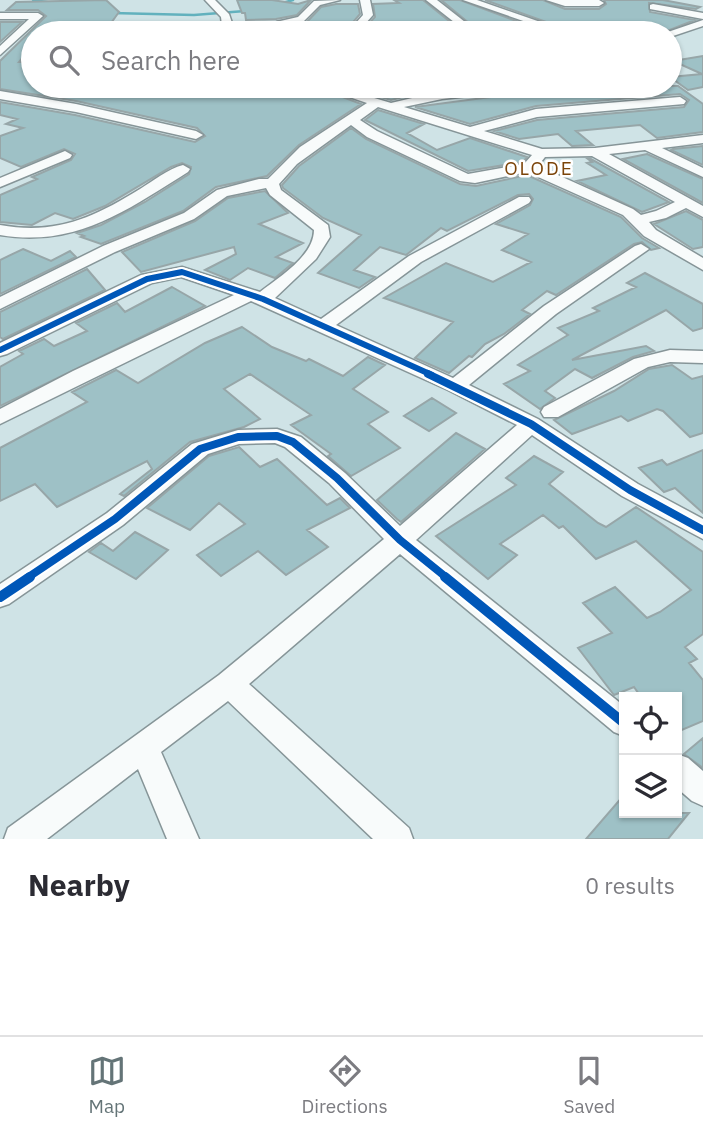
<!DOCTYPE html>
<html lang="en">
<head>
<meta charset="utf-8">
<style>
	:root { --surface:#fff; --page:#f7f7f7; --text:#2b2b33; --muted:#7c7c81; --line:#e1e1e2; --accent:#647477 }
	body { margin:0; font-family:"IBM Plex Sans",sans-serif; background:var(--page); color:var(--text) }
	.controls { position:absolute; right:21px; bottom:21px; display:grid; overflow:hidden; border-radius:0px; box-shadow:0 2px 5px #0004 }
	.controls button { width:63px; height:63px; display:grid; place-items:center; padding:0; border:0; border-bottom:2px solid var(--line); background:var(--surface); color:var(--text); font:35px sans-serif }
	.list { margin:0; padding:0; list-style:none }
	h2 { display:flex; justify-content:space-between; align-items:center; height:91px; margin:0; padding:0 28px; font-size:30px }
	h2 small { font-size:23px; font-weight:400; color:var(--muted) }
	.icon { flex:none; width:38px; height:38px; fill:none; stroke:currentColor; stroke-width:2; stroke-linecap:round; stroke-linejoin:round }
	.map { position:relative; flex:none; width:703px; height:839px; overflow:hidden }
	.search { position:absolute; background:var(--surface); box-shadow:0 2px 5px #0004; left:21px; right:21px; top:21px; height:77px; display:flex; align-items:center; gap:18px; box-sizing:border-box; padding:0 24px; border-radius:38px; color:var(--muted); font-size:26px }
	.sheet { height:196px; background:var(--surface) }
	nav { display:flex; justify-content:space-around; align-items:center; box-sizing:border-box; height:98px; border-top:2px solid var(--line); background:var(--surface); font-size:19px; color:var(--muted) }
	nav a { display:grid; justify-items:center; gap:4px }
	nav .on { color:var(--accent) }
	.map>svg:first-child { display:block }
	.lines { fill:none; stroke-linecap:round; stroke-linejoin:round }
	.stream { stroke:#62b1bd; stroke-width:2.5 }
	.building { fill:#9ec1c6; stroke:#97a6a8; stroke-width:2 }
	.minor-casing { stroke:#869598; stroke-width:3 }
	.minor { fill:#f8fbfb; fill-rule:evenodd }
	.cycleway-far2-casing { stroke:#fff; stroke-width:10 }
	.cycleway-far1-casing { stroke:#fff; stroke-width:12 }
	.cycleway-casing { stroke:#fff; stroke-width:14 }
	.cycleway-far2 { stroke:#0057b8; stroke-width:6 }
	.cycleway-far1 { stroke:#0057b8; stroke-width:8 }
	.cycleway { stroke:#0057b8; stroke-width:10 }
	.labels { text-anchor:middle; stroke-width:5; stroke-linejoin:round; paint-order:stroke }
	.far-quarter-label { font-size:19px; letter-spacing:2px; fill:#7b4409; stroke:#fff }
</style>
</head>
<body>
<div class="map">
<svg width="703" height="839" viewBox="0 0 703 839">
	<rect width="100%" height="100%" fill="#cfe3e6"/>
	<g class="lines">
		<path class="stream" d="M33,0L47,2
			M279,4L293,0
			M112,13L194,15L245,11"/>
	</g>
	<path class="building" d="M106,0L119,12L111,23L98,33H33V45L19,62H33V86L73,88L112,95L113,86H314L361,104L299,145L267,176L216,187L183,211L101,244L81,237L84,236L77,233L101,225L145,202L189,174L191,167L182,163L171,167L105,206L73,219L55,213L32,225L0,222V195L37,179L32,177L71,160L75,154L64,149L21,167L0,158V136L23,128L6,124L17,119L0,115V102L75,115L195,142L205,136L197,128L76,101L0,89V61L46,16L38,10H7L16,2Z
		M237,0H272L298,4L311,0L297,15L276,19L246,20L245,13H242Z
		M394,0H423L464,33H360L375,17L373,4L399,3Z
		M441,0H460L543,31L481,33Z
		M485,0H543L565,9H599L606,4L604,0H663L700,7L696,9L649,3L650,12L695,20L662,33H589L586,31L574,32Z
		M336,4H358L360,14L344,33H316L287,28L305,24L321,7Z
		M0,22H22L0,42Z
		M703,56V87L688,90L670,77L702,74L673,61Z
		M342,86H471L441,88L391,100Z
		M538,86H678L703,104V132L657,138L640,125L576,131L593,145L572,146L558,134L519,139L494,131L537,120L684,107L689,100L680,94L536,106L470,124L415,107L530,92Z
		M378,110L424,124L407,133L437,150L470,138L527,157L523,162L468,171L365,120Z
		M351,128L366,139L460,184L476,186L527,175L621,217L642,238L659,248L651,250L642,242L634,244L556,295L547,291L522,310L530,314L504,334L485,344L472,357L469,356L449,373L415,358L453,322L384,298L446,263L493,282L531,262L502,250L528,234L496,224L530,205L533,199L529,194L518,195L447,231L441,228L406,255L380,247L354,270L375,277L359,288L318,273L361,235L323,218L283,188L282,185L299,166Z
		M703,146V165L671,150L673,149Z
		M647,154L703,179V203L623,159Z
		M588,159H591L669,202L642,212L577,181L606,175L587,163L592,162Z
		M265,191L288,213L259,224L303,243L276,257L293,263L275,278L248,268L230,280L205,270L236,254L234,247L141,272L122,252L195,221L228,198Z
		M686,211L703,220V247L693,249L654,224Z
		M23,249L51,261L70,251L76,257L0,294V260Z
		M87,269L105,290L3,339L0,337V312Z
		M645,273L703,304V328L693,331L666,310L572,360L646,346L654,351L633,357L592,378L575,369L545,391L555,398L540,409L504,384L530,371L518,365L568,335L558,328L599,311L593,308L636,287L627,283Z
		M172,287L205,306L0,406V367L23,354L19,351L44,339L54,346L87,331L76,323L117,303L125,312Z
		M242,327L272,347L306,361L309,359L343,376L368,357L385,365L353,389L388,412L368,424L400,448L351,476L328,456L331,454L291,425L311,415L250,374L224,389L260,419L244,427L190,442L124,496L120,494L152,469L147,461L57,507L35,484L0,501V448L87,402L72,392L116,370L138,383L205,343Z
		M672,365L692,379L703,376V433L690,437L663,411L657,409L628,421L621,416L572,434L554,420L614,391L649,369Z
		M432,398L456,413L429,431L404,416Z
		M456,433L485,449L401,522L397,519L377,500Z
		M239,447L260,467L277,459L327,505L340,498L350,508L307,530L328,547L286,575L258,551L221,576L197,555L245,524L219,503L190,530L147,508L209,456Z
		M703,450V513L675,488L664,492L639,468L662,460L667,465Z
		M534,456L563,472L549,484L598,523L606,527L636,507L703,552V634L685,647L697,659L689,663L703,680V721L677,732V697H641L634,687L614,695L578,648L612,633L583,603L615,587L647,618L660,612L691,590L636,541L596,559L563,526L559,528L543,515L500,544L517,555L488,579L436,536L516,485L506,478Z
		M135,532L168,550L136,579L89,552L101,543L113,551Z
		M703,738V768L684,754Z
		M624,795V813H689L668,839H586Z"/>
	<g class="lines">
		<defs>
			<path id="minor" d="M205,0H215L229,14L232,23L276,22L298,17L314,1L340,0L320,5L304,21L276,28L233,29V33H223L221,17Z
				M360,0H370L373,15L357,33H347L363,15Z
				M426,0H437L479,33H468Z
				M463,0H477L572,33H558Z
				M546,0H599L604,3L599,6H565Z
				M653,4L703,13V19L650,9V5Z
				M0,13H38L43,16L0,55V46L29,19H0Z
				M703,20V26L670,37V33H665Z
				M317,86H334L391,103L442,91L498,86H536L530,89L442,99L404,107L470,127L536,109L680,97L686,101L684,104L537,117L484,131L542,149L595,148L703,135V143L662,148L703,168V177L645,150L609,154L703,206V217L686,208L666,218L649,222L656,230L703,258V270L644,236L623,215L527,172L475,183L460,181L367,137L351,125L297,164L279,184L281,190L328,225L330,237L316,259L275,298L321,319L409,256L519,197H529L531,200L529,203L421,262L336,325L453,378L544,306L635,246L641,244L649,249L556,314L469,385L538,419L638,484L703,519V539L622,496L532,435L416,540L624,706V736L614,732L400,554L249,684L409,828L413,839H373L228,701L161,752L199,839H167L138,769L47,839H4L8,828L219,675L384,539L329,483L285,447L275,443L239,444L208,454L123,525L9,604L0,607V584L107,513L192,444L238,430L277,429L301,437L345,473L400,526L517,425L448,390L251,301L0,424V409L73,371L234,295L181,277L152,283L7,354L0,356V343L141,275L182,267L260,292C279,277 314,256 314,230L270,195L266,188L227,196L194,219L115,252L0,309V297L103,246L184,213L217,190L259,179H268L300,147L367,103ZM378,107L532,155L524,164L468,174L377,131L360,120ZM592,156L675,202L656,211L641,215L633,209L538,166L545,157Z
				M0,91L76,104L196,131L203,135L196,139L76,112L0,99Z
				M65,151L72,155L70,158L0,187V178Z
				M183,165L190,169L188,172C127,210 76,248 0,235V225C56,235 93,218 140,189C153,181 168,169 183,165Z
				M670,350L703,351V363L670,362L648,367L558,417H544L541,412L544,407L634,359Z
				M677,754L688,758L703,771V806L692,801L677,788Z"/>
		</defs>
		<use href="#minor" class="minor-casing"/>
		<use href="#minor" class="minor"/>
		<defs>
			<path id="cycleway-far2" d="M0,350L147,279L182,272L263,299L432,375"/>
			<path id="cycleway-far1" d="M428,374L531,424L630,490L703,530
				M27,578L115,519L200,449L238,437L277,436L293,442L337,478L400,540L447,578"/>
			<path id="cycleway" d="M445,577L624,723
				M0,597L30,577"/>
		</defs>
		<use href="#cycleway-far2" class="cycleway-far2-casing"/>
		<use href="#cycleway-far1" class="cycleway-far1-casing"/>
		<use href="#cycleway" class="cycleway-casing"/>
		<use href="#cycleway-far2" class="cycleway-far2"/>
		<use href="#cycleway-far1" class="cycleway-far1"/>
		<use href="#cycleway" class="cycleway"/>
	</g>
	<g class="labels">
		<g class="far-quarter-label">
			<text x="539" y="175">OLODE</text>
		</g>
	</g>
</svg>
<div class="controls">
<button><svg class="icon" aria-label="locate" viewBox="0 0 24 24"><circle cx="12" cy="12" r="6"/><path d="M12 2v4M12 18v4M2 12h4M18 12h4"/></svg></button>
<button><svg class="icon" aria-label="layers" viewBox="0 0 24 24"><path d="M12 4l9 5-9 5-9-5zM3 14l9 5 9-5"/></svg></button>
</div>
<div class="search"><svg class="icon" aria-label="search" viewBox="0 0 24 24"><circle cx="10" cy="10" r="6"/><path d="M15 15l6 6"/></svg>Search here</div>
</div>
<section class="sheet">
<h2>Nearby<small>0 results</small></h2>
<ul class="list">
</ul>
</section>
<nav>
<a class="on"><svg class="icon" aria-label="map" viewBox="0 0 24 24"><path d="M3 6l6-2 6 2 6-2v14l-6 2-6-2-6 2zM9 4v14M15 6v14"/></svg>Map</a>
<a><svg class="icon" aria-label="directions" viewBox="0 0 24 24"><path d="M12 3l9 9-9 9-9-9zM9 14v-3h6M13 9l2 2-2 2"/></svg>Directions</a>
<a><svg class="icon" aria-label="saved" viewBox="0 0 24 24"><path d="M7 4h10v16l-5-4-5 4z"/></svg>Saved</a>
</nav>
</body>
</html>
